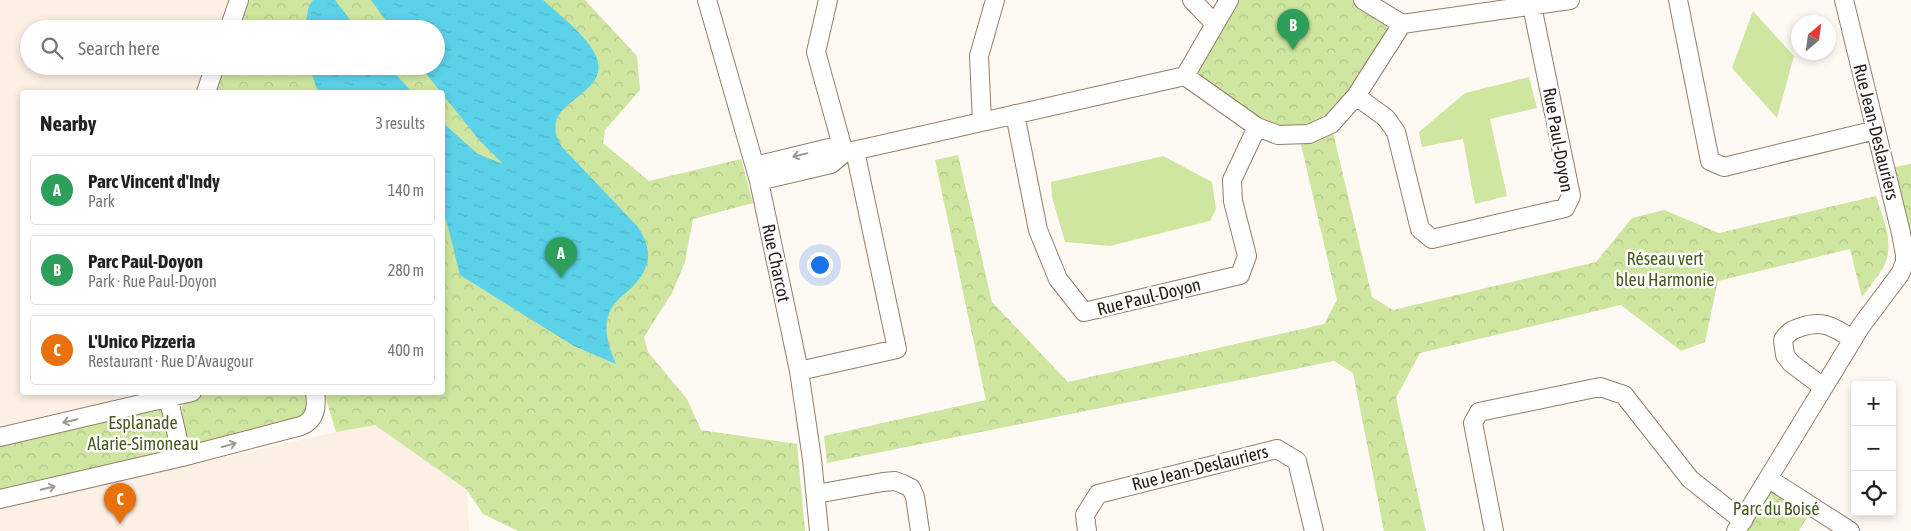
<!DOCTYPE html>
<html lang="en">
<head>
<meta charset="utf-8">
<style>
	:root { --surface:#fff; --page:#f6f6f6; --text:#222; --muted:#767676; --line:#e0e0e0; --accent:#296e61 }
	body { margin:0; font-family:"Asap Condensed",sans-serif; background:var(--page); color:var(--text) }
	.controls { position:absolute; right:15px; bottom:15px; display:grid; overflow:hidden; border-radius:5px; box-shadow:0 2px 8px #0003 }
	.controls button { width:45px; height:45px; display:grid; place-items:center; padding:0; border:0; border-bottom:1px solid var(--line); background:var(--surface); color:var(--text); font:25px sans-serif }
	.compass { position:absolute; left:1791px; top:15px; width:45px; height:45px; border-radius:50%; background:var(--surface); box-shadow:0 2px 8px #0003; rotate:29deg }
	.you { position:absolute; left:819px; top:264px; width:18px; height:18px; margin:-12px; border:4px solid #fff; border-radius:50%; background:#1a73e8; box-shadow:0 0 0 8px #1a73e833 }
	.badge { display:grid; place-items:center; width:32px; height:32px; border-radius:50%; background:var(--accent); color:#fff; font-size:16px; font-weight:700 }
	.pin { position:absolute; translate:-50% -41px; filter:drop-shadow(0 1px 2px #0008) }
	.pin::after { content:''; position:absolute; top:26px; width:18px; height:15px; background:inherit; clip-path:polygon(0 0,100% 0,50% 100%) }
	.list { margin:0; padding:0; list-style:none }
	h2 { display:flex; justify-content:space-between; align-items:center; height:65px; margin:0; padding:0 20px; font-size:21px }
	h2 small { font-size:16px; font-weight:400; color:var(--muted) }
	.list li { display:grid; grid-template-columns:32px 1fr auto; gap:15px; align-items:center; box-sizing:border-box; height:70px; margin:0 10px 10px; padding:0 10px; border:1px solid var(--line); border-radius:5px }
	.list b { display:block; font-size:19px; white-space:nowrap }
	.list p { margin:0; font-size:16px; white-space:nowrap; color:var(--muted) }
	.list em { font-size:16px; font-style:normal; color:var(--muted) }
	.icon { flex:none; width:28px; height:28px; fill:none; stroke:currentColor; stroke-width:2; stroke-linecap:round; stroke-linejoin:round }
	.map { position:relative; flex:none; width:1911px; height:531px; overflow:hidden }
	.search { position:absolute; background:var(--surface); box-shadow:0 2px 8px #0003; left:20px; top:20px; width:425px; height:55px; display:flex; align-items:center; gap:12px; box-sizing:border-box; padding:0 18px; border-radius:28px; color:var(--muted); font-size:19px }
	.panel { position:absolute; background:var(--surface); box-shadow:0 2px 8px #0003; left:20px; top:90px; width:425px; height:305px; border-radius:5px }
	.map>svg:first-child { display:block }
	.built { fill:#fcefe3 }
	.grass { fill:#cee6a0 }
	.park { fill:url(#park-crowns) }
	.water { fill:url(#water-ripples) }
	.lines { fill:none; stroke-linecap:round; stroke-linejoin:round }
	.minor-casing { stroke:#957d68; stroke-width:20 }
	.minor { stroke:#fff; stroke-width:18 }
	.oneway { stroke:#9d9995 }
	.labels { text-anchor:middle; stroke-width:5; stroke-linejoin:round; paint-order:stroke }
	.street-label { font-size:18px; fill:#261c14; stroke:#fff }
	.park-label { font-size:18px; fill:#4a5b22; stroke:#fff }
</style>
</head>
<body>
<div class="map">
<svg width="1911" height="531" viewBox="0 0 1911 531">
	<defs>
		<pattern id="park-crowns" width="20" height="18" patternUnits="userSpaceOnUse" patternTransform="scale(1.25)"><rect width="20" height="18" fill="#cee6a0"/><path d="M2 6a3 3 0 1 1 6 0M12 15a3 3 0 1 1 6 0" fill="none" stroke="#b1c589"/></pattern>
		<pattern id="water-ripples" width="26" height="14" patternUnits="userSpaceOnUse" patternTransform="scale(1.25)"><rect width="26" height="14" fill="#5cd2e9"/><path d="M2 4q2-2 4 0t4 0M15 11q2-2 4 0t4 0" fill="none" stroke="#50b4c7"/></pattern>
	</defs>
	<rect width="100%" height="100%" fill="#fff9f4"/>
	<path class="built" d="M0,0H239L229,29H29V66H215L206,92H22V392L138,393L64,413L0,427Z
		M375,425L467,490L469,531H0V508L336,432Z"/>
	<path class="grass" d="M1753,11L1794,56L1777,118L1732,68Z
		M1529,77L1537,108L1490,119L1507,196L1475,204L1463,139L1422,147L1419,132L1465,93Z
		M1163,156L1212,182L1216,209L1210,221L1110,246L1065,242L1052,197L1051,182Z"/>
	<path class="park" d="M249,0H585L637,56L640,90L605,130L603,143L649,181L741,159L753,203L693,219L685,262L672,293L644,337L648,352L687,399L701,430L797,444L805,531H518L483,514L467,490L375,425L336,432L324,393L442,392V92H215L225,66H436V29H239Z
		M1229,0H1363L1402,24L1331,124L1372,297L1393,310L1596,262L1632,218L1664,210L1719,233L1876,196C1883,219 1896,245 1883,268C1877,278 1869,287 1862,297L1850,249L1718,281L1705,342L1681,351L1621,305L1420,353L1396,398L1426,531H1384L1353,373L1334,361L827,463L824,436L986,400L935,160L958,155L992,302L1068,382L1324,324L1337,300L1299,136L1278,135L1185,76Z
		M1911,164V230L1901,233L1885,169Z
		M209,393H306C308,405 306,413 297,422L199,445C185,441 181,420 182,407C188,396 197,395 209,393Z
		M162,407L173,443L167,452L0,492V442Z
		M1769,479L1813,507L1799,531H1736Z"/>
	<path class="water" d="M313,0H335L357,29H304L309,6Z
		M371,0H543C558,13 585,35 594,52C619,98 531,98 562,147L638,227C655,254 650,270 628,291C621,297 614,303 610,311C602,330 609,347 616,364L574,346L460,275L446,219L443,220V123L478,154L503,164L479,140L420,66H436V29H392Z
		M309,66H388L412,92H318Z"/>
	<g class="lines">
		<defs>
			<path id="minor" d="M707,0L759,181L799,371L812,459L819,531
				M828,0L816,52L844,153
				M1192,0L1215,24
				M1363,0L1402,24L1570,0
				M1678,0L1710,161L1724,167L1876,130
				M229,29L239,0
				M1185,76L1257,127L1278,135L1309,134L1331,124L1356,96L1402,24
				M206,92L215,66
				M1356,96L1386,118L1396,132L1420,229L1432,239L1565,208L1571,196L1532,6
				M1015,114L1038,230L1058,279L1084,312L1240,275L1247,256L1233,201L1232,180L1257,127
				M982,122L979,56L995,0
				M755,166L829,148L844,153
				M759,181L831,164L844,153L1185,76L1229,0
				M799,371L897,349L855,151
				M1823,387L1791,363L1785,355L1783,340C1788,332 1792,330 1801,327C1824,319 1834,328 1853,339
				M167,392L182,457
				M0,437L192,392
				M1769,479L1850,531
				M816,494L883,482L895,481L903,484L911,488L915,497L920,531
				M0,499L182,457L301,426C316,420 317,407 315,392
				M1087,531L1085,515L1098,494L1277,449L1297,461L1314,531
				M1494,531L1473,423L1479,412L1600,387L1624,395L1690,479L1743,521
				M1736,531L1861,326L1900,274L1905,262V255L1901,233L1844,0"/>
		</defs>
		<use href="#minor" class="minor-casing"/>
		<use href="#minor" class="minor"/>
	</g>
	<defs><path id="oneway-shaft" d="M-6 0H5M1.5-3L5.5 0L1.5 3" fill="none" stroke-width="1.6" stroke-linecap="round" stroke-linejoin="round" transform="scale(1.25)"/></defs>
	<g class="oneway">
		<use href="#oneway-shaft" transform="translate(800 155) rotate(167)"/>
		<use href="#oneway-shaft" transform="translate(70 421) rotate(167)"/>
		<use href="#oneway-shaft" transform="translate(229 445) rotate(-15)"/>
		<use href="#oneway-shaft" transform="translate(48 488) rotate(-13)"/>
	</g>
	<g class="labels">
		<g class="street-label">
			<text transform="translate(1876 132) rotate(76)" y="6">Rue Jean-Deslauriers</text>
			<text transform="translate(1558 140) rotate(80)" y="6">Rue Paul-Doyon</text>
			<text transform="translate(776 263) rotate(78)" y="6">Rue Charcot</text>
			<text transform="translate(1149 297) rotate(-14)" y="6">Rue Paul-Doyon</text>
			<text transform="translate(1200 468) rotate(-14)" y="6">Rue Jean-Deslauriers</text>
		</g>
		<g class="park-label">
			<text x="1665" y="265">Réseau vert<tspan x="1665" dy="21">bleu Harmonie</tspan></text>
			<text x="143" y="429">Esplanade<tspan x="143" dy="21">Alarie-Simoneau</tspan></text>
			<text x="1776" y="515">Parc du Boisé</text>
		</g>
	</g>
</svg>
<div class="controls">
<button>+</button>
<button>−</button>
<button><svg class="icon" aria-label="locate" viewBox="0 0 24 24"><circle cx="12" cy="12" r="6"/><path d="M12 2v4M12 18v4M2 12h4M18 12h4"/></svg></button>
</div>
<svg class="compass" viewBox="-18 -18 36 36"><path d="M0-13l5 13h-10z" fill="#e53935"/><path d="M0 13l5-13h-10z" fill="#767676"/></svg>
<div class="you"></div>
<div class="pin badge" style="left:561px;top:278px;background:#2e9e5b">A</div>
<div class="pin badge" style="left:1293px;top:50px;background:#2e9e5b">B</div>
<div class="pin badge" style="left:120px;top:524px;background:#e8710a">C</div>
<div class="search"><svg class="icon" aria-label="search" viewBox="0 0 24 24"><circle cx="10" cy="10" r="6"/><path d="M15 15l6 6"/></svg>Search here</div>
<section class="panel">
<h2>Nearby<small>3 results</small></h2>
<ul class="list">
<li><span class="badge" style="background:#2e9e5b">A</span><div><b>Parc Vincent d'Indy</b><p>Park</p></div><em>140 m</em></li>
<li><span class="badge" style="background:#2e9e5b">B</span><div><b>Parc Paul-Doyon</b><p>Park · Rue Paul-Doyon</p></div><em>280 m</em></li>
<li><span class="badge" style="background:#e8710a">C</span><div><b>L'Unico Pizzeria</b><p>Restaurant · Rue D'Avaugour</p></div><em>400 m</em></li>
</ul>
</section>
</div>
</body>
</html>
